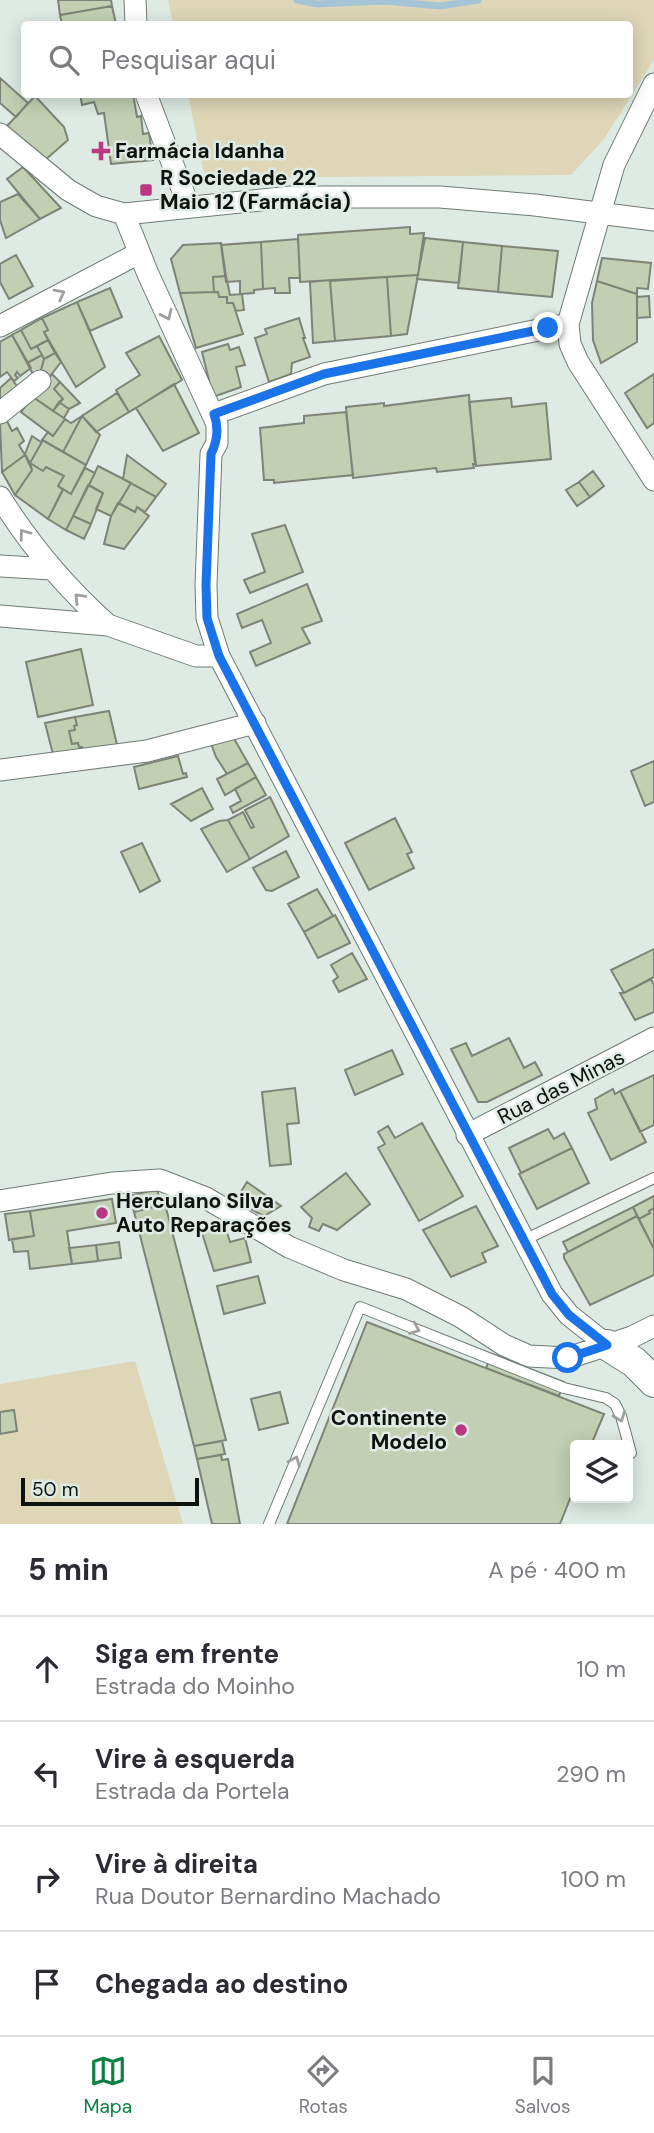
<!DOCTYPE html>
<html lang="pt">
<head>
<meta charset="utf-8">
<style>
	:root { --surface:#fff; --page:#f2f2f3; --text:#2b2b33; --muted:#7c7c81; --line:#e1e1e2; --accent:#0b8043 }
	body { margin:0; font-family:"DM Sans",sans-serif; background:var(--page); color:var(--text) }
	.controls { position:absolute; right:21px; bottom:21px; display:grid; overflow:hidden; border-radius:7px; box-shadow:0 4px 18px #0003 }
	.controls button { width:63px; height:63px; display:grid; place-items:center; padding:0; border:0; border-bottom:2px solid var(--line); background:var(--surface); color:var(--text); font:35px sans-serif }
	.scale { position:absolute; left:21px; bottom:18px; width:178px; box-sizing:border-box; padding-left:7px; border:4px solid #0d120f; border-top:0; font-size:19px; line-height:24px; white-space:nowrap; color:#0d120f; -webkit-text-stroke:5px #ddebe4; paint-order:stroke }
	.stop { position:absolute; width:21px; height:21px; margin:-16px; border:5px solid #1a73e8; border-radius:50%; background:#fff }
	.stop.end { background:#1a73e8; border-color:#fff; box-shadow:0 2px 7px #0008 }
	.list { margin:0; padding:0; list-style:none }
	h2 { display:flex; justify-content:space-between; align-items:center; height:91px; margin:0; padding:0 28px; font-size:30px }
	h2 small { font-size:23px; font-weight:400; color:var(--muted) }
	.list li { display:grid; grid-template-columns:46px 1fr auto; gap:21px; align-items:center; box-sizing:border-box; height:105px; padding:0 28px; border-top:2px solid var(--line) }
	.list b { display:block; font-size:26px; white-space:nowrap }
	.list p { margin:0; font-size:23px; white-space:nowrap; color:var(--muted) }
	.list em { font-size:23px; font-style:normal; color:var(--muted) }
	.icon { flex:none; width:38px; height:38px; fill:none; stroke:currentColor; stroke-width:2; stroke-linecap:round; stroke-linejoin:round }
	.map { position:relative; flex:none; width:654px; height:1524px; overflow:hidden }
	.search { position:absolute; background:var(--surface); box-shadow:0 4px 18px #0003; left:21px; right:21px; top:21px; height:77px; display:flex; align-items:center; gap:18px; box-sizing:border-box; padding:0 24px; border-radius:7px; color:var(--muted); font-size:26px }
	.sheet { height:511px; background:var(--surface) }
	nav { display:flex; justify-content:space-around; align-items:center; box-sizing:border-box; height:98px; border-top:2px solid var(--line); background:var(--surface); font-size:19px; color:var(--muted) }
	nav a { display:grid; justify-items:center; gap:4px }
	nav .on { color:var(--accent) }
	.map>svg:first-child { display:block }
	.green { fill:#ded6b7 }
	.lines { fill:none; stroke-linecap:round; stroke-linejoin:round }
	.stream { stroke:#a5c4d6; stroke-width:7 }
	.building { fill:#c1cfb2; stroke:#7d8377; stroke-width:2 }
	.lane-casing { stroke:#6e7b74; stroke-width:12 }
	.street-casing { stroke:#6e7b74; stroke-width:23 }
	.secondary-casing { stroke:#6e7b74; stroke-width:32 }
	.lane { stroke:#fff; stroke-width:10 }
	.street { stroke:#fff; stroke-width:21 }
	.secondary { stroke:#fff; stroke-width:30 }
	.oneway { stroke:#9ea09f }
	.route { stroke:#1a73e8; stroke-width:9 }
	.poi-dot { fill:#b93881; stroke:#ddebe4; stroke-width:2.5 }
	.labels { text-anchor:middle; stroke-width:5; stroke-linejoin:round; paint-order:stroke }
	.poi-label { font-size:21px; font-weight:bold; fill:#0d120f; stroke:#ddebe4; text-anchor:start }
	.street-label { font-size:21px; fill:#0d120f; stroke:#ddebe4 }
</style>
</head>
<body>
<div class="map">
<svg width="654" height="1524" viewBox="0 0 654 1524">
	<rect width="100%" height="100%" fill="#ddebe4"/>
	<path class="green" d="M168,0H654V60L604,139L571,175L205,178L188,95L630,94V24H173Z
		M135,1361L183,1524H0V1384Z"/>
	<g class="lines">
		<path class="stream" d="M297,0L317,4L385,1L440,6L478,0"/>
	</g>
	<path class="building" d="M58,0H111L112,6L60,15Z
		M112,6L116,24H62L60,15Z
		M0,78L28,103L16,117L0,103Z
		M80,94H133L137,117L141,116L143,134L149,133L153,160L111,164L104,113L98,114L94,102L82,105Z
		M35,96L64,127L68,140L44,161L7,126Z
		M23,167L61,208L40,219L7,179Z
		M18,194L40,219L6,238L0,220V202Z
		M410,227V234L424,233L418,275L300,282L298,235Z
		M425,238L463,242L459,283L417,279Z
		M298,239L300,278H289L290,293H275V288L263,289L261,242Z
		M261,242L263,289L254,290V293L240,294V281L226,282L221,245Z
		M463,242L502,246L498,292L458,288Z
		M221,243L226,276L213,277L214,292L180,293L171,259L183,245Z
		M502,246L558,251L552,297L498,292Z
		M16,255L33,286L9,299L0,282V264Z
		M602,258L651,263L648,289L637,288V294L597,281Z
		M418,275L407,334L391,336L387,277Z
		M226,276L230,295L242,294L244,310L236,311L233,303H227V297H219L218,292H214L213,277Z
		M387,277L391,336L335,341L330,281Z
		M330,280L335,341L313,343L310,282Z
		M597,281L637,294V342L601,363L593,340L592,303Z
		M110,288L122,317L90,331L77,302Z
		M218,292L219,297H227V303H233L243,334L196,348L180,293Z
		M649,296L650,317L637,318V297Z
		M77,302L105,367L76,387L44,332L48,330L42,318Z
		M42,318L48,330L44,332L48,340L31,349L21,330Z
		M299,318L305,338H303L310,357L292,363L291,374L269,382L255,338L267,334L265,329Z
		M21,330L31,349L37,346L42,355L27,363L12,335Z
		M12,335L31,368L20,376L17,372L15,375L18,378L14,381L7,372L0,377V342Z
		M159,336L182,380L129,412L116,390L140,375L126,353Z
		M48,340L55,353L44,359L37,346Z
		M228,344L230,350L239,347L245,365L236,367L241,387L213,397L202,352Z
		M55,353L61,362L47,380L40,374L44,359Z
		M42,355L44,359L40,374L35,378L27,363Z
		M52,374L60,382L54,389L63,399L53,411L33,397Z
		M654,374V423L647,428L625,393Z
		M11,378L20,390L0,404V388Z
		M60,382L80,403L69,409L59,402L63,399L54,389Z
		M174,384L199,433L163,451L136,408Z
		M117,393L129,412L96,432L82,416Z
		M469,395L475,464H473L474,468L437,472L436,468L353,478L346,407L384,403V406Z
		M33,397L65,419L53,436L21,412Z
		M511,398L512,407L546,403L551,459L476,466L469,402Z
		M59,402L69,409L64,418L53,411Z
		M346,412L353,475L274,483V480H264L260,428L304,423V416Z
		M82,416L63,452L42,440L48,432L53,436L65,419L71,423Z
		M82,416L100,435L86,465L63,452Z
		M5,417L12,431L17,428L24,441L19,445L25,455L2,472L0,423Z
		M32,436L41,442L43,440L30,463L25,454Z
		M43,440L86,465L71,494L58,486L64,476L46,467L43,471L30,463Z
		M25,455L32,470L15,495L2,472Z
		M127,455L166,484L156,497L123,479Z
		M30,463L43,471L46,467L64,476L58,486L63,490L48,519L15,495L32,470Z
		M98,466L131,483L111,516L96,509L103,493L89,485Z
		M85,468L95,473L66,530L48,519L63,489L71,494Z
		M593,471L604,486L590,497L579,482Z
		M579,482L590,497L577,506L566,490Z
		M131,483L156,497L145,512L137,507L135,512L119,503Z
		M88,485L103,493L91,524L73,516Z
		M118,503L135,512L137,507L149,516L124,549L104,544L111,516Z
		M73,516L91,524L84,539L66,530Z
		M285,525L303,572L250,593L244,580L265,572L252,534Z
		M307,584L322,621L302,628L310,643L256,666L250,652L271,643L262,620L242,628L237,614Z
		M81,649L93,705L38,717L26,662Z
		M109,711L118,749L84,754L82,747H79L78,743L72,744L69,731L75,730L74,726L77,725L75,717Z
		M75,717L77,725L74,726L75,730L69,731L72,744L78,743L79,747H82L84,754L54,758L45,723Z
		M232,735L248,763L227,774L216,757L210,741Z
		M178,756L183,774L186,773L187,777L139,789L134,767Z
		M654,761V802L645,806L631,771Z
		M248,763L256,777L225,795L217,779Z
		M256,777L266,795L233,813L230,807L241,801L235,789Z
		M202,788L213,809L191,821L171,804Z
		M270,797L289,836L250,859L228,820L243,812L251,828L254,827L245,810Z
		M395,818L412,852L407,854L414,868L369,890L345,843Z
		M228,820L250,859L227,872L201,829L219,821Z
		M142,843L160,881L140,892L121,852Z
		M286,851L299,877L272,891L266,890L253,868Z
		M317,889L333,916L304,932L288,904Z
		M335,915L350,943L318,958L304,932Z
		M654,949V977L624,993L611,970Z
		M352,953L367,979L339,992L333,981L338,977L331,965Z
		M651,979L654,985V1012L635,1020L620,993H624Z
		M509,1038L524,1068L535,1062L542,1075L487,1102H478L451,1049L466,1043L472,1056Z
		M392,1050L403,1074L355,1095L345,1070Z
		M654,1075V1125L640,1132L620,1091Z
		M295,1088L299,1123L287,1124L291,1164L270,1166L262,1092Z
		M613,1089L615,1094L620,1091L646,1142L611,1160L588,1113L597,1109L595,1099Z
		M422,1123L463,1196L419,1221L378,1148L385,1144L378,1132L388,1126L395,1138Z
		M548,1129L554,1139L564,1133L572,1148L521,1173L509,1148Z
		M572,1148L589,1183L537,1209L519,1174Z
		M346,1173L370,1204L337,1230L323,1224L319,1231L309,1227L312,1218L301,1207Z
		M247,1182L281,1206L264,1216L235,1201Z
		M157,1189L161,1205L134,1212L130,1196Z
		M654,1196V1208L649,1211L650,1213L639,1219L633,1207Z
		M112,1199L116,1223L67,1231L72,1264L30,1269L28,1251L14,1252L12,1239L34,1236L30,1211Z
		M165,1204L226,1440L194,1446L134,1212Z
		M476,1206L498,1246L482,1253L486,1262L451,1277L423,1230Z
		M633,1207L637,1216L568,1252L563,1242Z
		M654,1208V1249L639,1219L650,1213L649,1211Z
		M30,1211L34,1236L9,1240L5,1214Z
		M637,1216L654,1249V1275L590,1305L564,1258V1254Z
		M225,1226L230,1242L245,1238L251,1262L214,1271L202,1233Z
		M119,1242L121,1258L98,1261L96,1245Z
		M96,1245L98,1261L72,1264L69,1248Z
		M258,1276L265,1303L224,1314L217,1286Z
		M367,1322L604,1414L591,1445H575V1486L560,1524H287Z
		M492,1354L564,1382L559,1396L486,1368Z
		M280,1392L288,1423L259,1430L251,1399Z
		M14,1410L17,1431L0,1434V1412Z
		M222,1441L225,1454L197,1459L194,1446Z
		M221,1455L222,1460L228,1459L240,1524H212L197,1459Z"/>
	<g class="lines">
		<defs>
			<path id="lane" d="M524,1240L654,1178
				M269,1524L360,1307L564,1388L606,1398L615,1404L621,1416L631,1453"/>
			<path id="street" d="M135,0L136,24
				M654,84L614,165L568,324L570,344L578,362L654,480
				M146,94L189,207
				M0,134L68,190L96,206L124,214L291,197H440L535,205L654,220
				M124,214L148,274L217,424V443L211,454L206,585L207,618L219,656L552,1294L569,1315L607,1345
				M0,326L139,253
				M0,413L40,381
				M214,414L324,374L568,324
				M0,497C30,545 65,587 108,625
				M0,566L52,569
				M0,616L108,625L196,656H219
				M0,770L147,751L255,723
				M467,1135L654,1038
				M0,1201L112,1183L160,1180L206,1198L289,1247L344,1270L406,1289L461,1317L504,1345L529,1356L568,1358L632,1337L654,1326"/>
			<path id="secondary" d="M607,1345L634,1362L654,1382"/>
		</defs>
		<use href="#lane" class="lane-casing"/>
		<use href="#street" class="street-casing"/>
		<use href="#secondary" class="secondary-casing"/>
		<use href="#lane" class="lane"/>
		<use href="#street" class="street"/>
		<use href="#secondary" class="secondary"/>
	</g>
	<defs><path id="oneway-chevron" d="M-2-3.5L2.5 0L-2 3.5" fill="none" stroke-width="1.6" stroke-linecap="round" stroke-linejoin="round" transform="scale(1.75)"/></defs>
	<g class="oneway">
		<use href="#oneway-chevron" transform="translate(60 294) rotate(-28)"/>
		<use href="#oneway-chevron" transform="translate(167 315) rotate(65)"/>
		<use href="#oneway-chevron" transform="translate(24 534) rotate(-127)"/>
		<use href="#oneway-chevron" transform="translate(79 598) rotate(-134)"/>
		<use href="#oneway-chevron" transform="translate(415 1329) rotate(22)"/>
		<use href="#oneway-chevron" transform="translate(620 1417) rotate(69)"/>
		<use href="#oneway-chevron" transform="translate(295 1461) rotate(-67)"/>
	</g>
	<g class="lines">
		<path class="route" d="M548,328L324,374L214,414C219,428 218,440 211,454L206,585L207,618L219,656L552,1294L569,1315L607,1345L568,1358"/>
	</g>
	<g class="poi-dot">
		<path d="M97.5 140.5h7v7h7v7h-7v7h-7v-7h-7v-7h7z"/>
		<rect x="139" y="183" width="14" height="14" rx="3.5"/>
		<circle cx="102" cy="1213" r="7"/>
		<circle cx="461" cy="1430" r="7"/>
	</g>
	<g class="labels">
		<g class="poi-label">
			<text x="115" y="158">Farmácia Idanha</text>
			<text x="160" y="185">R Sociedade 22<tspan x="160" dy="24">Maio 12 (Farmácia)</tspan></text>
			<text x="116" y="1208">Herculano Silva<tspan x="116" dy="24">Auto Reparações</tspan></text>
			<text x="447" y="1425" text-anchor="end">Continente<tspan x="447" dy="24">Modelo</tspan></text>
		</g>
		<g class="street-label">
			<text transform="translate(561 1087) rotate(-27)" y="7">Rua das Minas</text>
		</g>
	</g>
</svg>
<div class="controls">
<button><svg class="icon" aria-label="layers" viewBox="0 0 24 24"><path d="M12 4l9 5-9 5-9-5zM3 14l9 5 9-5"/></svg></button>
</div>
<div class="scale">50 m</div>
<div class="stop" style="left:568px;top:1358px"></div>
<div class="stop end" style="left:548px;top:328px"></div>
<div class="search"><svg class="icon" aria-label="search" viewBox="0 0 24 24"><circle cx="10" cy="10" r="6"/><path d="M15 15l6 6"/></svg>Pesquisar aqui</div>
</div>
<section class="sheet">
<h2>5 min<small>A pé · 400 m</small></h2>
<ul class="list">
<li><svg class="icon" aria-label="ahead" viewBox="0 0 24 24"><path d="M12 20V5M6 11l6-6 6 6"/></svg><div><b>Siga em frente</b><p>Estrada do Moinho</p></div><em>10 m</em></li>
<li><svg class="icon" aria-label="left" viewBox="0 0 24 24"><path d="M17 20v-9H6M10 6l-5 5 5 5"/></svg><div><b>Vire à esquerda</b><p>Estrada da Portela</p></div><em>290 m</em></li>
<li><svg class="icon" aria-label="right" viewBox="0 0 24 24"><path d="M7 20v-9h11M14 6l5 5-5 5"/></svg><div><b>Vire à direita</b><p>Rua Doutor Bernardino Machado</p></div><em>100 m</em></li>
<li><svg class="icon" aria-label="arrive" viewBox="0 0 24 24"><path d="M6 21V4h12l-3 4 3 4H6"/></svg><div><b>Chegada ao destino</b></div></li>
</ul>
</section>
<nav>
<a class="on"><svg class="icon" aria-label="map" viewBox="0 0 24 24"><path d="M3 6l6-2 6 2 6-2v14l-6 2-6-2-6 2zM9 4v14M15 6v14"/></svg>Mapa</a>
<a><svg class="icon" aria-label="directions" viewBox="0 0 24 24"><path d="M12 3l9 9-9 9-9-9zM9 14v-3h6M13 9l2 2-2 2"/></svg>Rotas</a>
<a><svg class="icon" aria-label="saved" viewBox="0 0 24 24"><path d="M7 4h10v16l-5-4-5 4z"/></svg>Salvos</a>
</nav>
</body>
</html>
